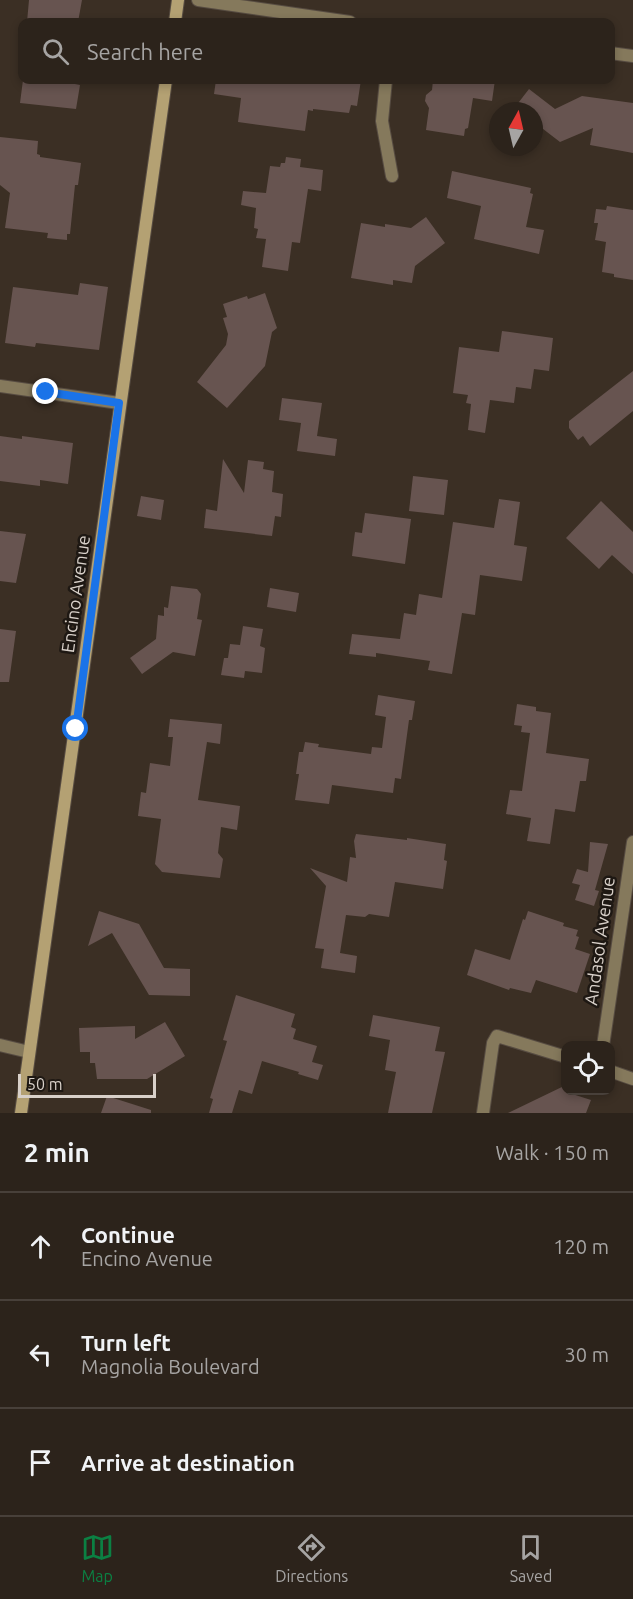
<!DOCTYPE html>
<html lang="en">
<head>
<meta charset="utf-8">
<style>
	:root { --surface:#2c231b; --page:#342b24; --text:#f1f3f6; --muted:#a6a4a3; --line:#48403a; --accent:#0b8043 }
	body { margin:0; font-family:Ubuntu,sans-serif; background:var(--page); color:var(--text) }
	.controls { position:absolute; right:18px; bottom:18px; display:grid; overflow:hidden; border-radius:12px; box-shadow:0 3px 9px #0003 }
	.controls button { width:54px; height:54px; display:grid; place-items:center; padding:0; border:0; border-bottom:2px solid var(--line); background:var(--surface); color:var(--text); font:30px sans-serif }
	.compass { position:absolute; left:489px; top:102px; width:54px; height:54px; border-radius:50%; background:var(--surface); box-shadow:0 3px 9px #0003; rotate:8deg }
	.scale { position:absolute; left:18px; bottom:15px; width:138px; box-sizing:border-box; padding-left:6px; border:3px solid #d8d0c9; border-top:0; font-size:16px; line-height:21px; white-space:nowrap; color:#d8d0c9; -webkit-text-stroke:4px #1e1813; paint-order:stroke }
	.stop { position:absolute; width:18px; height:18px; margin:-14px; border:4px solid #1a73e8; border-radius:50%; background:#fff }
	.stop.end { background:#1a73e8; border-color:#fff; box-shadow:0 2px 6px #0008 }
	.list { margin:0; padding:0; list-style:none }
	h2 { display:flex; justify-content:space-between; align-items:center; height:78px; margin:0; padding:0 24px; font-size:26px }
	h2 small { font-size:20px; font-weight:400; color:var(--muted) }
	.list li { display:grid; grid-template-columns:39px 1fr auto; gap:18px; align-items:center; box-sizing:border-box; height:108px; padding:0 24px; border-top:2px solid var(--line) }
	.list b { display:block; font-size:22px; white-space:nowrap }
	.list p { margin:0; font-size:20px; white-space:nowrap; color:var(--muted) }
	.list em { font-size:20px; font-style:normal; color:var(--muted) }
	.icon { flex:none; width:33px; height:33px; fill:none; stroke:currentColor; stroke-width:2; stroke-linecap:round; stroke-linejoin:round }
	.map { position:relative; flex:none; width:633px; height:1113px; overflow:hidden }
	.search { position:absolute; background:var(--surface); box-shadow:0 3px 9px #0003; left:18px; right:18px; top:18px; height:66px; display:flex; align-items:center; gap:15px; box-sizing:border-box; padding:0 21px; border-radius:12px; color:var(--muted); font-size:22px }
	.sheet { height:402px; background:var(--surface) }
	nav { display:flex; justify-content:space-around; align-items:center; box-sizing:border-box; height:84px; border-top:2px solid var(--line); background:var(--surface); font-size:16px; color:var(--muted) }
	nav a { display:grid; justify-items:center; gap:3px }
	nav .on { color:var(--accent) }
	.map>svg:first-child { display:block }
	.building { fill:#675450 }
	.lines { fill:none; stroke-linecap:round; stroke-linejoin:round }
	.street-casing { stroke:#574c42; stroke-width:14 }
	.secondary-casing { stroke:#574c42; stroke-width:14 }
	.street { stroke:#85795c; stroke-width:12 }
	.secondary { stroke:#b4a173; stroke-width:12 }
	.route { stroke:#1a73e8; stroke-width:8 }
	.labels { text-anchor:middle; stroke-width:5; stroke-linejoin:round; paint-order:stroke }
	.street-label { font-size:18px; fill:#d8d0c9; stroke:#1e1813 }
</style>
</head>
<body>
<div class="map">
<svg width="633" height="1113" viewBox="0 0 633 1113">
	<rect width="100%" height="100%" fill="#3b2f24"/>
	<path class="building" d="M29,0H82L78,22H27Z
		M23,80H66L65,82L80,85L76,109L20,103Z
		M216,80H361L357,106L351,105L349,113L313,109V111L308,110L305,131L238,122L241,98L214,94Z
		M433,80H495L492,101L473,98L468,128L465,129L464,136L426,130L429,108L425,101L426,95L432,90Z
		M529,89L555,109L582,96L633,103V153L590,145L593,128L560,142L534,122V111H512Z
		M0,137L38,141L37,154L40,155V157L81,163L78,185H75L70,234H67V240L47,238L48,233L5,228L10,193L0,185Z
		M286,157L301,159L300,167L323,170L321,191L308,189L300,243L292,242L288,271L262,267L266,239L256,238L258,229L254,228L256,208L241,205L243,191L266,193L270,166L280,167L281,163H285Z
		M452,171L531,188L530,193L533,194L526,227L544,230L539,254L474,239L481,206L447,198Z
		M607,206L633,210V280L614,277V274L602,272L606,242L595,240L598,223H594L596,209L606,210Z
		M426,217L445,243L415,266L412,283L393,280V285L351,278L361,223L385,227V224L411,228Z
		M80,283L108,287L99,350L36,343L35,347L5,343L13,287L78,295Z
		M265,293L277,328L272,332L265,366L227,408L197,382L226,345L228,334L223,318L227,317L223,304L247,296L248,299Z
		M502,331L553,338L549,371L534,369L531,389L516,387L514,403L490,400L485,433L468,430L471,404L466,403L468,395L453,393L459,347L499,352Z
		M633,371V411L590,446L583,436L578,440L569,428V421Z
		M282,398L322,403L317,436L337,439L335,456L297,451L301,423L279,420Z
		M0,436L22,439V436L73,443L68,484L40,480V486L0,481Z
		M223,459L244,493L248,460L264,462L263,469L274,471L272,492L283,494L281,517L275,516L272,536L204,528L206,509L217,511Z
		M413,476L448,480L444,515L409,511Z
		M141,496L164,500L161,520L137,516Z
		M499,499L520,502L514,545L527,547L522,581L480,575L475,615L462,613L452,674L428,670L430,661L376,653V657L349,654L352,634L400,639L404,613L416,615L419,594L442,598L453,522L494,528Z
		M601,501L633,532V574L612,555L599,569L566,538Z
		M365,513L411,519L405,564L352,556L355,532L362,533Z
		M0,531L26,534L16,583L0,581Z
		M171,586L197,589L201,594L197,619L202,620L195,656L173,652L142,674L130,658L156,639L158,615L164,616V607L168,608Z
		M270,588L299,593L296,612L267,607Z
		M243,626L263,629L260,646L265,648L262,673L245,671L244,678L221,675L224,658H228L230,644L240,645Z
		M0,629L16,631L9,682H0Z
		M378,695L415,701L412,720H409L401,779L395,778L393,793L332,785L329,804L295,800L299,774H296L299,752H303L305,742L319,744L318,747L371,754L372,747L382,748L386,717L375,715Z
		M517,704L536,707V711L551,713L546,753L589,759L586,781H580L575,812L555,809L550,844L527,841L531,818L506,814L510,790L522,791L530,733L521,732L522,726L514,725Z
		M170,719L222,724L220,744L207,742L198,800L240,806L237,830L221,827L218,853L223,859L220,878L162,872L155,864L161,819L138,816L141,792L146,793L150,763L170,766L173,737H168Z
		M356,834L407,840V838L446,844L444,860L447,861L443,889L395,882L389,917L369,914L365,917L346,915L340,953L357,956L355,973L321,968L324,949L315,948L326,886L310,868L347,882L350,857L356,858L354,841Z
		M590,842L608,844L595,890L599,891L594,906L575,900L580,885L572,883L577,869L588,872Z
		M99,911L139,924L164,968L190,969V996L149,995L112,933L88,946Z
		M528,911L564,923L563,926L578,930L576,936L579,937L575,949L590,954L577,993L536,980L531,993L510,988L509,990L467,975L475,949L510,960L523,919L525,920Z
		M236,995L295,1014L291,1027L296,1029L293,1039L317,1046L312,1062L323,1065L318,1080L298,1074L299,1072L262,1061L252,1094L239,1090L232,1113H209L213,1099L210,1098L227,1041L223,1040Z
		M373,1015L440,1027L435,1051L445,1052L432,1113H388L396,1072L385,1070L390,1040L369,1036Z
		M165,1022L185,1056L147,1079H97L95,1063H90V1052H80L79,1028L135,1026V1039Z
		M566,1085V1092L591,1100L586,1113H508Z
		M107,1096L151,1110V1113H101Z"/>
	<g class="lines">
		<defs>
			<path id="street" d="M198,0L350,22
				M610,53L633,56
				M386,80L382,121L392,176
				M0,386L119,403
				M0,1045L29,1052
				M603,1046L633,842
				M610,1071L633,1079
				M483,1113L493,1043L497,1036L566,1057"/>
			<path id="secondary" d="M175,22L178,0
				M21,1113L166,80"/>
		</defs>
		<use href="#street" class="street-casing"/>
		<use href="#secondary" class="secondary-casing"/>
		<use href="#street" class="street"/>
		<use href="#secondary" class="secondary"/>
	</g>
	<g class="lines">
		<path class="route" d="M46,392L119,403L76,729"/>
	</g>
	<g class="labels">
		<g class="street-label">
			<text transform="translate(76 594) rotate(-82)" y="6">Encino Avenue</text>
			<text transform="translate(600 941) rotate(-82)" y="6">Andasol Avenue</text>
		</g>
	</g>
</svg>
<div class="controls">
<button><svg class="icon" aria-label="locate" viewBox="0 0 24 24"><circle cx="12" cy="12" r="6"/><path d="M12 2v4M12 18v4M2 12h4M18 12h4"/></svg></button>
</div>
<svg class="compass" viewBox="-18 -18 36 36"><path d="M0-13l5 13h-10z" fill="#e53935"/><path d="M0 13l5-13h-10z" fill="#a6a4a3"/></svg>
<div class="scale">50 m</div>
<div class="stop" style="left:76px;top:729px"></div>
<div class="stop end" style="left:46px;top:392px"></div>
<div class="search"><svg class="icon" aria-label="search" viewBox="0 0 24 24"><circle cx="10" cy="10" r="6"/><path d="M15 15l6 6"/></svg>Search here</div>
</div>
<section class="sheet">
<h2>2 min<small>Walk · 150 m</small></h2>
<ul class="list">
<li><svg class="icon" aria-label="ahead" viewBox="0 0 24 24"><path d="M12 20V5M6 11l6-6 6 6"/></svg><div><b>Continue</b><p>Encino Avenue</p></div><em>120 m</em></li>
<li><svg class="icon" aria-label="left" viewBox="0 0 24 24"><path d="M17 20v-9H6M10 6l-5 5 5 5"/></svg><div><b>Turn left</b><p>Magnolia Boulevard</p></div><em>30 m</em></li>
<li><svg class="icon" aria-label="arrive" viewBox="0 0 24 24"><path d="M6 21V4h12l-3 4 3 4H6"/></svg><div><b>Arrive at destination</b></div></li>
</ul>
</section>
<nav>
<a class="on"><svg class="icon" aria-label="map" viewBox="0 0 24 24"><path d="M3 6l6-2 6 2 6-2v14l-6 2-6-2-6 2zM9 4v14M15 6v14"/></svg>Map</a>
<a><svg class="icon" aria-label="directions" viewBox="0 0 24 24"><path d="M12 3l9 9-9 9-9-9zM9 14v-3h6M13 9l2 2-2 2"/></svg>Directions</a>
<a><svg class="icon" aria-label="saved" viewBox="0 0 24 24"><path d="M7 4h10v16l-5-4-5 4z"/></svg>Saved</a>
</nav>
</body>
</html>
